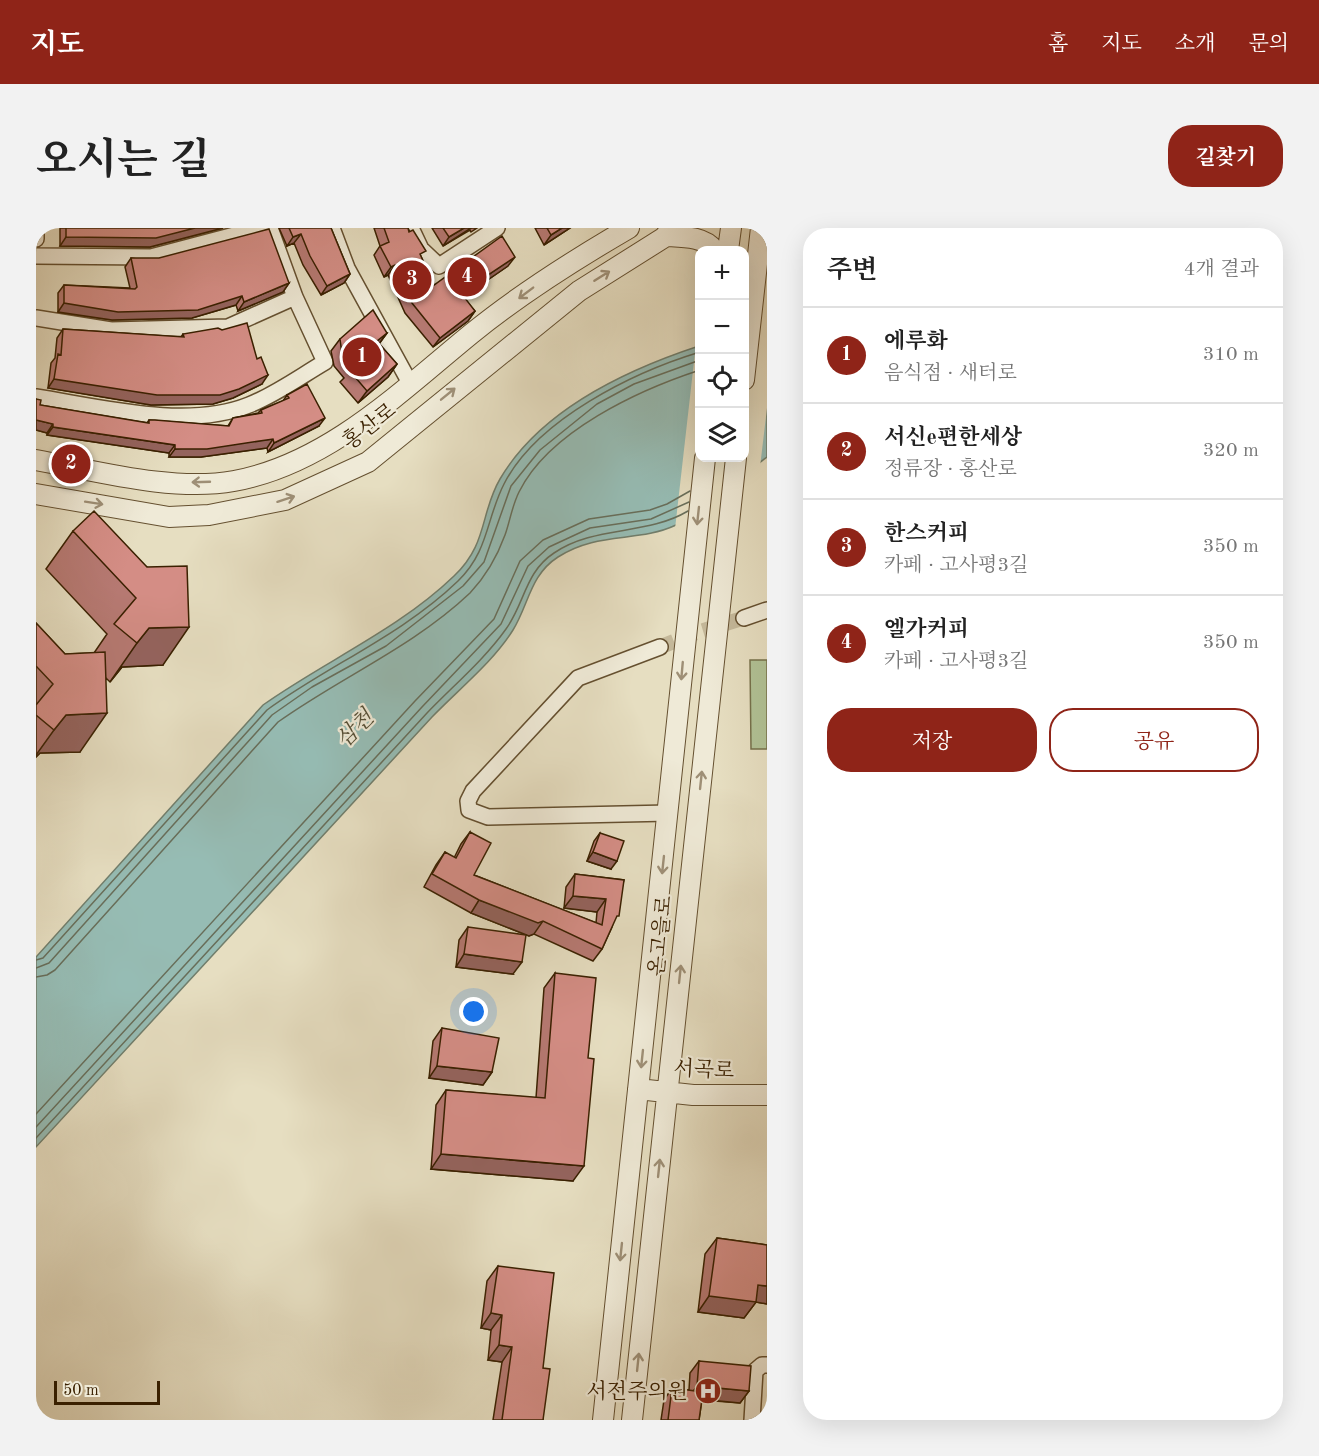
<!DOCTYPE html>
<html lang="ko">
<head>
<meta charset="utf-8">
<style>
	:root { --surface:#fff; --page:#f2f2f2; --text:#222; --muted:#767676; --line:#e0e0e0; --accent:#8f2418 }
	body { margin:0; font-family:"Old Standard TT","Noto Serif KR",serif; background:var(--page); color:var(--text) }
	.controls { position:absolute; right:18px; top:18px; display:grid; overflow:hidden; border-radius:12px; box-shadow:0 6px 24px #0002 }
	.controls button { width:54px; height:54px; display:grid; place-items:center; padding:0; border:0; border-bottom:2px solid var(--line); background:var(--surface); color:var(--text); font:30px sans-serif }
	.scale { position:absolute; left:18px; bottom:15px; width:106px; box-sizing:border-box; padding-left:6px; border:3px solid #3a2000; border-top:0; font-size:16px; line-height:21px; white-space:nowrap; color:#3a2000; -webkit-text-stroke:4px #efead7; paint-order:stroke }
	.you { position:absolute; left:438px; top:784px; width:21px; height:21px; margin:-15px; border:4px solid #fff; border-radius:50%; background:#1a73e8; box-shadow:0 0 0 9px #1a73e833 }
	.badge { display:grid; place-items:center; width:39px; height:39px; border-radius:50%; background:var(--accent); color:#fff; font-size:20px; font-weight:700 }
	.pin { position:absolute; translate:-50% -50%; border:3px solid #fff; box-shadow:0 2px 6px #0006 }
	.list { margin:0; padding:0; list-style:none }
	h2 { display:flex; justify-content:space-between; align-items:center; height:78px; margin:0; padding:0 24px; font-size:26px }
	h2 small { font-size:20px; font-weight:400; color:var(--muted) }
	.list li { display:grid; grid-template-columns:39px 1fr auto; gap:18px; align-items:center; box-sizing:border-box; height:96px; padding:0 24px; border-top:2px solid var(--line) }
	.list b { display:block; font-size:22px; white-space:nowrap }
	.list p { margin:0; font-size:20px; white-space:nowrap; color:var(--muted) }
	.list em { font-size:20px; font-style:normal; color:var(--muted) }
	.actions { display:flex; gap:12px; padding:18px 24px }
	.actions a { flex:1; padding:14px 0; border:2px solid var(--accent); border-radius:24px; text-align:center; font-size:21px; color:var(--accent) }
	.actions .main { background:var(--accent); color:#fff }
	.icon { flex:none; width:33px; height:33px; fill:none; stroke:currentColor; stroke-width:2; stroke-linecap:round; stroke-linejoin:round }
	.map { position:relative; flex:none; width:731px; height:1192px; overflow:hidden; border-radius:24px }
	header { display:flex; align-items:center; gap:36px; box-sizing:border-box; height:84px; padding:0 30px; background:var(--accent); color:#fff }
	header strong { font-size:28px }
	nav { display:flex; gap:33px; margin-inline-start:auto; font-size:21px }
	.intro { display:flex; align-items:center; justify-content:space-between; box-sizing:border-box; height:144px; padding:0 36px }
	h1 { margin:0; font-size:42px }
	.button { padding:15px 27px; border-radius:24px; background:var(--accent); color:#fff; font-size:21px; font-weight:700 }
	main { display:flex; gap:36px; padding:0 36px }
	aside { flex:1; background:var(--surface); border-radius:24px; box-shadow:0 6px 24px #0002 }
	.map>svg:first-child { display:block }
	.green { fill:#b1c296; stroke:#76714b; stroke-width:1.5 }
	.water { fill:#96bcb4; stroke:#717e6c; stroke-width:1.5 }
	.pier { fill:#e6dec1 }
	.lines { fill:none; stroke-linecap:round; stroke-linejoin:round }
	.shore { stroke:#686e5a; stroke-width:1.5 }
	.minor-tunnel { stroke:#c4b89a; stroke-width:15; stroke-dasharray:15 8; stroke-linecap:butt }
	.minor-casing { stroke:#655030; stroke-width:18 }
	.tertiary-casing { stroke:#655030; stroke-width:22 }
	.minor { stroke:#efead7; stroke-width:15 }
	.tertiary { stroke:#efead7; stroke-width:20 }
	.wall { fill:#b67972; stroke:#3a2000; stroke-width:1.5 }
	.shaded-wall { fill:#94635d; stroke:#3a2000; stroke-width:1.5 }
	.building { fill:#d48d85; stroke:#3a2000; stroke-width:1.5 }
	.oneway { stroke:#9e8f76 }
	.labels { text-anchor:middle; stroke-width:4.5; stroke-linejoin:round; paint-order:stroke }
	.street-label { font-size:21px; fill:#3a2000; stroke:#efead7 }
	.poi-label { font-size:21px; fill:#3a2000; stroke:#efead7; text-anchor:end }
	.water-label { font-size:22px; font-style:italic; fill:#564f36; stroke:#efead7 }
</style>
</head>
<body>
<header>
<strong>지도</strong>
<nav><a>홈</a><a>지도</a><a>소개</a><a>문의</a></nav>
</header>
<div class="intro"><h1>오시는 길</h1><a class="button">길찾기</a></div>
<main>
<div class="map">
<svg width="731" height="1192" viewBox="0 0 731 1192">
	<rect width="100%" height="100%" fill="#e6dec1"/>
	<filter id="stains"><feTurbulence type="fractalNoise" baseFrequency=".00333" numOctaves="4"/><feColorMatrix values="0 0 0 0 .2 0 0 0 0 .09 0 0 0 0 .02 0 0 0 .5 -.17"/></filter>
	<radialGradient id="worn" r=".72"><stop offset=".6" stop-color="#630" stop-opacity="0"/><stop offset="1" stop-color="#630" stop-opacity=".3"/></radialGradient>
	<path class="green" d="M714,432H731V521H715Z"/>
	<path class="water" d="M731,113V229C701,251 674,281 640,297C602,315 562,303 522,329C494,347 493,376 477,402C457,434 423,461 396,489L0,919V729L227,477C289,433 362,402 418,348C452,316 444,285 464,251C505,181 590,142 663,118L664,230H708Z"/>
	<path class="pier" d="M708,110H731V180L724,239L674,280L639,301L660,116L664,115V230H708Z"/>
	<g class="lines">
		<path class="shore" d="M0,732L7,730L231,482C293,437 366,407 422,353C453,323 450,291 468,256C501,191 598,144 664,124
			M0,740L13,735L236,487L276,459L350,418L427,358L448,334L475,258L504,222L561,176L598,156L664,132
			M0,749L11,747L19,742L242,494C305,449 377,419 434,365C450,348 461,329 469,307C474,293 476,278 483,264C513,203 603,162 664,142
			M0,886L379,473L458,391L484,333L507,312L553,291L614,282L631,276L654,263
			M0,899L386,479L465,396L492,338L513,319L554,300L615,291L653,274
			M0,910L391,485C418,457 448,432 470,401C489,375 489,344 518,325C559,297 610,308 652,283"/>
		<path class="minor-tunnel" d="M624,419L659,405L708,390"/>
		<defs>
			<path id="minor" d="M296,0L311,40L375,157
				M375,0L385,21L403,38L461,0
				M0,11V0
				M0,28L115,29L225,0
				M0,90L75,102L192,99L259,69
				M0,169C64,179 151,202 213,177C239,167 265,148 289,134L259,69L234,0
				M708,390L731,382
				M624,419L542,450L437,563L432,573L433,582L452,589L633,585
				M716,1192L719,1143L726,1137H731"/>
			<path id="tertiary" d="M629,8C646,9 668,8 678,22
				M692,22L695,0
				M708,152L725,0
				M0,232C61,243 137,264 198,253C291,236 364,164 435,106C484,66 538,32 593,0
				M0,266L133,289L173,287L249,272L332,234L543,63L643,0
				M602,861L657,867H731
				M567,1192L669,230
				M596,1192L700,230"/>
		</defs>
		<use href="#minor" class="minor-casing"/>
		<use href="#tertiary" class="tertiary-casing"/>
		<use href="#minor" class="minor"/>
		<use href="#tertiary" class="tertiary"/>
	</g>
	<path class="wall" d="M24,0H187L114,19L24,18Z
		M243,0H295L314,46L308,55L285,67L267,37L258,15L251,18Z
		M338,0H372L398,57L472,38L427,69L439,83L432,93L397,119L369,85L352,47L348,49L338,27L344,18Z
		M396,0H441L435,4L434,2L407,18Z
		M499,0H534L508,17Z
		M95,30L253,55L247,64L202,83L200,77L156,90L76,92L22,84V65L28,57L94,60L89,39Z
		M27,101L145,109L147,106L226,156L197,170L177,176L115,177L12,160L15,135L19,130L21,110Z
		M351,105L343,116L361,136L352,149L322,175L304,154L308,150L298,138L295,123L304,111Z
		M251,167L283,198L232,224L231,220L165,229H133V225L11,207V205L0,202V171L4,177L111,195L113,192L192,198L197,190L222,185L225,182L247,173Z
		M37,303L111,339L127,437L86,439L74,454L70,450L44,524L4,525L0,529V395L29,426L58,425L71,406L10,341Z
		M434,604L438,647L560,695L561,684L528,680L530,659L539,646L588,652L576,699L566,721L557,733L498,706L493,708L435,685L388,659L400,637L409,624L418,630L425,616Z
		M564,605L575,641L551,633L558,613Z
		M432,699L477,746L420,739L423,712Z
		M519,745L537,953L395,941L400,877L410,862L500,870L508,760Z
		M406,800L456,844L447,857L393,850L397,813Z
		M681,1010L731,1017V1076L720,1074L708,1090L662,1084L669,1026Z
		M462,1038L507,1140V1192H457L466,1134L452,1132L455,1102L445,1100L451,1053Z
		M663,1133L713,1163L704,1175L666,1172L663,1192H625L628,1172L636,1160L653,1162L654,1145Z"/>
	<path class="shaded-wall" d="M159,0H187L114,19L24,18L30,9Z
		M428,0H435L407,18L413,9Z
		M526,0H534L508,17L515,7Z
		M265,6L258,15L251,18L257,9Z
		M479,29L472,38L418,75L425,65Z
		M359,37L352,47L348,49L355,39Z
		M314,46L308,55L285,67L291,58Z
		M253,55L247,64L202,83L208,74Z
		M206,68L200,77L156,90L76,92L22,84L28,75Z
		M439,83L432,93L397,119L404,110Z
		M351,105L342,117L341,113Z
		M361,136L352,149L322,175L331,163Z
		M232,147L226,156L197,170L177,176L115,177L12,160L18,151Z
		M289,190L283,198L232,224L238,215Z
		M0,192L17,196L11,205L0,202Z
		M17,199L139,217L133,225L11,207Z
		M237,211L231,220L165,229H133L139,221Z
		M153,399L127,437L86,439L74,454L101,415L113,400Z
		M71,485L44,524L4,525L0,529V527L18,502L30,487Z
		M557,624L581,633L575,641L551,633Z
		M537,668L570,671L561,684L528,680Z
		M443,672L507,693L498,706L493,708L435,685Z
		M428,726L486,734L477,746L420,739Z
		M401,838L456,844L447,857L393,850Z
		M405,926L548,938L537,953L395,941Z
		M722,1057L731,1058V1076L720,1074L708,1090L662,1084L673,1068Z
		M455,1085L466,1087L455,1102L445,1100Z
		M463,1117L476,1119L466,1134L452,1132Z
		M661,1158L713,1163L704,1175L652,1170Z"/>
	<path class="building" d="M30,0H159L120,10L30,9Z
		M253,0H295L314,46L291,58L274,28L265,6L257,9Z
		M348,0H372L373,4L377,2L390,23L384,26L398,57L466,8L479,29L425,65L439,83L404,110L376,75L359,37L355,39L344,18L353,14Z
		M407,0H428L413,9Z
		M511,0H526L515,7Z
		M233,1L253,55L208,74L206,68L162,82L82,84L28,75V57L99,61L101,59L95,30H123Z
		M337,82L351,105L341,113L361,136L331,163L313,142L317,138L306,126L304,111Z
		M211,95L221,131L225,129L232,147L203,161L184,167H121L18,151L22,126L25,127L27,101L148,109L147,106L182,100L186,102Z
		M271,156L289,190L238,215L237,211L171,221H139V217L17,199V196L0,192V171L5,172L4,177L113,195V192H119L193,198L197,190L226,185L225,182L253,170L251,167Z
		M58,283L111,339L151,338L153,399L113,400L101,415L78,396L100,370L37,303Z
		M0,395L29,426L69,424L71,485L30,487L18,502L0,487V477L17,456L0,438Z
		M434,604L455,615L438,647L566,697L570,671L537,668L539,646L588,652L583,688H581L566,721L507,693L502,695L443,672L396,646L409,624L420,630Z
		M564,605L588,613L581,633L557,624Z
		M432,699L490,707L486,734L428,726Z
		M519,745L560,750L552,830L558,831L548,938L405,926L410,862L509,870Z
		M406,800L463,810L456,844L401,838Z
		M681,1010L731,1017V1058L722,1057L720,1074L673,1068Z
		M462,1038L518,1045L507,1140L514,1141L507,1192H466L476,1119L463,1117L466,1087L455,1085Z
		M663,1133L715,1138L713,1163L661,1158Z
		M636,1160L667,1164L663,1192H632Z"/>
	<defs><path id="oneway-shaft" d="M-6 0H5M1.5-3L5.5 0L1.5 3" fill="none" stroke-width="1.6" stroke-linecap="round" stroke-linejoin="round" transform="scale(1.5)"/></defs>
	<g class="oneway">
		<use href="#oneway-shaft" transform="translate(566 48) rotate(-32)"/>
		<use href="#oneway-shaft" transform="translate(490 65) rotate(143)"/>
		<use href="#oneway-shaft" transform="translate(412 166) rotate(-39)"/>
		<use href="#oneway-shaft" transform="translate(165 254) rotate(178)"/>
		<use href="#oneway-shaft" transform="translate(250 271) rotate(-18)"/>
		<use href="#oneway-shaft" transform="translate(58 275) rotate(9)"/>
		<use href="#oneway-shaft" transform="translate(662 288) rotate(96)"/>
		<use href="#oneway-shaft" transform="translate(646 443) rotate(95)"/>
		<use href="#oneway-shaft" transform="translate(665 552) rotate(-84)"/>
		<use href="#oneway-shaft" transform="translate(627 637) rotate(96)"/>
		<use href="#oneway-shaft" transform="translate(644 746) rotate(-84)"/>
		<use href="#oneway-shaft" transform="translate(606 831) rotate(96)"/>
		<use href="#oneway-shaft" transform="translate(623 940) rotate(-84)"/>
		<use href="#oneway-shaft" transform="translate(585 1024) rotate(96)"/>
		<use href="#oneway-shaft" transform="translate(602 1134) rotate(-84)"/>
	</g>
	<defs>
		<symbol id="hospital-disc" viewBox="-11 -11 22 22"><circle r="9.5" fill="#8f2418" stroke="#efead7"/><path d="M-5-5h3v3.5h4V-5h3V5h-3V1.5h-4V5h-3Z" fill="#fff"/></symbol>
	</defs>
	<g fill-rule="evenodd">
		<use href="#hospital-disc" x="657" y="1148" width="30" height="30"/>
	</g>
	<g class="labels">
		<g class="street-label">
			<text transform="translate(333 198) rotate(-38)" y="7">홍산로</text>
			<text transform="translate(624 708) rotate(-84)" y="7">온고을로</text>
			<text transform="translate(668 841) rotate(3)" y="7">서곡로</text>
		</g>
		<g class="poi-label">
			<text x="652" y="1170">서전주의원</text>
		</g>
		<g class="water-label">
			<text transform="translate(318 500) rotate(-45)" y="8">삼천</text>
		</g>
	</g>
	<rect width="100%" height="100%" filter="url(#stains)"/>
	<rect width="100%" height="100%" fill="url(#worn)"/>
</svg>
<div class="controls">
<button>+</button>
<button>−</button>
<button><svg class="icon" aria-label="locate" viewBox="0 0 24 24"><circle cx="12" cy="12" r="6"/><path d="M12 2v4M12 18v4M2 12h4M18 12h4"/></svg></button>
<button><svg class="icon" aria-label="layers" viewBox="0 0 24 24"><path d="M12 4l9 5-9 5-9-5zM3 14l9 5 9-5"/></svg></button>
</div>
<div class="scale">50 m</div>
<div class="you"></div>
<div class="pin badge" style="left:326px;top:129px">1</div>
<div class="pin badge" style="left:35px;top:236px">2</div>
<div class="pin badge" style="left:376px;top:52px">3</div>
<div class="pin badge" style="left:431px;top:49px">4</div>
</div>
<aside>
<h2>주변<small>4개 결과</small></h2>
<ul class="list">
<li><span class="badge">1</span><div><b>에루화</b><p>음식점 · 새터로</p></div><em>310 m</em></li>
<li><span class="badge">2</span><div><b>서신e편한세상</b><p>정류장 · 홍산로</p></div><em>320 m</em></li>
<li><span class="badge">3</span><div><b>한스커피</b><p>카페 · 고사평3길</p></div><em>350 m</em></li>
<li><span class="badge">4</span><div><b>엘가커피</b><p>카페 · 고사평3길</p></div><em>350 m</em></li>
</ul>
<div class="actions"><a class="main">저장</a><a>공유</a></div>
</aside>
</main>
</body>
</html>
